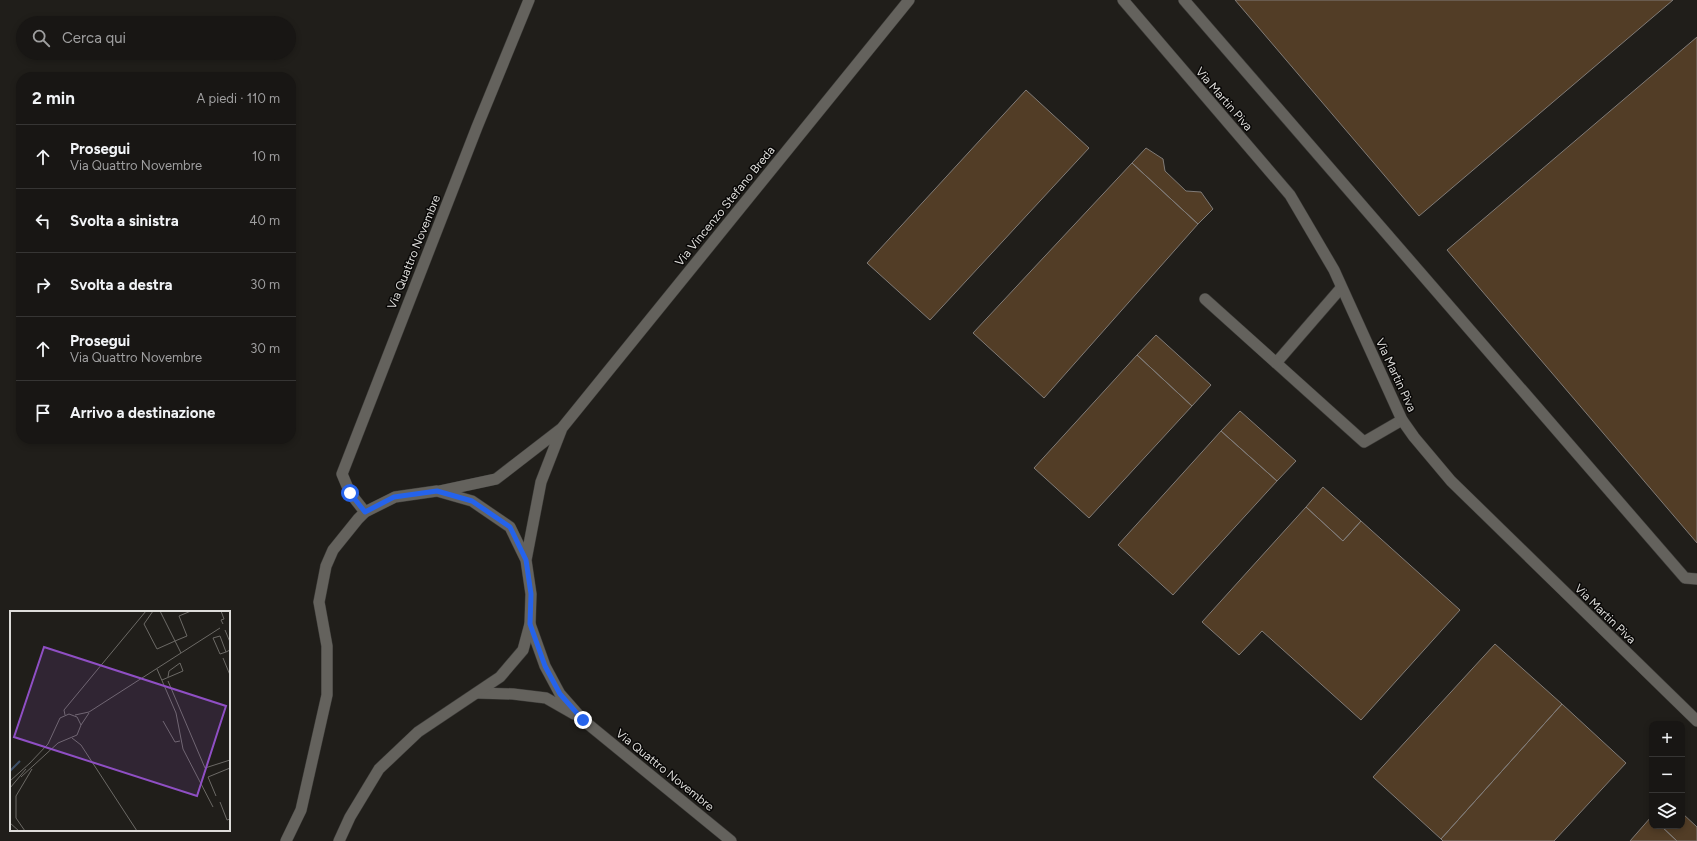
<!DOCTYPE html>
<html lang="it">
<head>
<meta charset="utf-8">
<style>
	:root { --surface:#181614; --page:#211f1d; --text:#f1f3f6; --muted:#9f9fa0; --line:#363534 }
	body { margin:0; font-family:Figtree,sans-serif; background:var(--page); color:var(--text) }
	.controls { position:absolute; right:12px; bottom:12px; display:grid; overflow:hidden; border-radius:8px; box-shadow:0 2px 6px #0003 }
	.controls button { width:36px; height:36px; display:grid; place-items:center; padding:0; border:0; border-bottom:1px solid var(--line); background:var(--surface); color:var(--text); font:20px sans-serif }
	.stop { position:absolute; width:12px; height:12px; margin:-9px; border:3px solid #2563eb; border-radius:50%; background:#fff }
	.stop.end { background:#2563eb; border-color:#fff; box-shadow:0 1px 4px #0008 }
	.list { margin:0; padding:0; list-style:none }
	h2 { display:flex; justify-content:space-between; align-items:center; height:52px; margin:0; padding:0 16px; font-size:17px }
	h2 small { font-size:13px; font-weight:400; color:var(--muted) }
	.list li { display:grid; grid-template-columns:26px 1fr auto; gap:12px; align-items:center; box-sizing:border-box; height:64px; padding:0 16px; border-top:1px solid var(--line) }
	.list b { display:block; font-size:15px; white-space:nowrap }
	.list p { margin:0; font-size:13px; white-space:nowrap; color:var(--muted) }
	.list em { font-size:13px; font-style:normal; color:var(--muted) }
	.icon { flex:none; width:22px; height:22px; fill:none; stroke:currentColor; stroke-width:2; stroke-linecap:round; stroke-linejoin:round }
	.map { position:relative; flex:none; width:1697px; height:841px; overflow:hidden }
	.search { position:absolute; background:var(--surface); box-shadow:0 2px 6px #0003; left:16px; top:16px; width:280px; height:44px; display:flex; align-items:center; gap:10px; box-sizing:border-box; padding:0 14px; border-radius:22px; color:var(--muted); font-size:15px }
	.panel { position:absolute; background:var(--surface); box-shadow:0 2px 6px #0003; left:16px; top:72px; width:280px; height:372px; border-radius:16px }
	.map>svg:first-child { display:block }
	.building { fill:#523d26; stroke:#807b77 }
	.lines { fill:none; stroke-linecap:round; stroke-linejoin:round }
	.service-casing { stroke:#3c3b38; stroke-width:12 }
	.minor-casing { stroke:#3c3b38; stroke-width:12 }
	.tertiary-casing { stroke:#3c3b38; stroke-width:12 }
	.service { stroke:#64625d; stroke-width:11 }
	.minor { stroke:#64625d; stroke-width:11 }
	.tertiary { stroke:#64625d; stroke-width:11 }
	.route { stroke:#2563eb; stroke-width:5 }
	.labels { text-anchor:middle; stroke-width:3; stroke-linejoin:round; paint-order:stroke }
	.street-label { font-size:12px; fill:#dddcd9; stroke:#090807 }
	.inset-river { fill:none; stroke:#3e5169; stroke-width:2 }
	.inset-road { fill:none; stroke:#6c6a66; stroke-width:1 }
	.view { fill:#8f4fc4; fill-opacity:0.15; stroke:#8f4fc4; stroke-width:2 }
	.inset-edge { fill:none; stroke:#dddcd9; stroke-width:2 }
</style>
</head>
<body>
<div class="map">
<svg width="1697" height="841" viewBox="0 0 1697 841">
	<rect width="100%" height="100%" fill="#201e1a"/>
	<path class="building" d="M1235,0H1673L1419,216Z
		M1697,37V543L1447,250Z
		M1026,90L1089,148L930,320L867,263Z
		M1146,148L1163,159L1165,171L1186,191L1201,192L1213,209L1198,224L1132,163Z
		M1132,163L1198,224L1044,398L973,333Z
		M1156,335L1211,385L1192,406L1137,355Z
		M1137,355L1192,406L1089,518L1034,468Z
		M1240,411L1296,461L1277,481L1221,431Z
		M1221,431L1277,481L1173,595L1118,545Z
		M1323,487L1361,521L1343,541L1306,507Z
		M1306,507L1343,541L1361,521L1460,610L1361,720L1262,631L1239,655L1202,622Z
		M1495,644L1562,704L1441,839L1373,777Z
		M1562,704L1626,763L1554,841H1443L1441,839Z
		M1682,813L1697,827V841H1677L1661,826H1682Z
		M1651,817L1652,826H1661L1677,841H1630Z"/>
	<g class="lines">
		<defs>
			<path id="service" d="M1184,0L1685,578L1697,579
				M1205,299L1364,442L1402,420
				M1276,363L1341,288"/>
			<path id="minor" d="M1123,0L1290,195L1334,270L1402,420L1414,437L1451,481L1697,721
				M365,512L350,493L342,474L477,127L529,0
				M530,624L545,666L560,694L583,720L731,841
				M477,693L513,694L546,698L574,714"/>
			<path id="tertiary" d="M440,491L496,479L562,428L909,0
				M526,560L541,482L562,428
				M286,841L301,810L327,695V646L319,602L326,566L333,550L358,519L365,512L395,497L437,491L472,501L510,527L526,560L531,594L530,624L523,650L500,677L418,732L379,769L350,817L339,841"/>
		</defs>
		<use href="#service" class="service-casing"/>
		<use href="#minor" class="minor-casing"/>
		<use href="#tertiary" class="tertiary-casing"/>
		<use href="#service" class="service"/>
		<use href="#minor" class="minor"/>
		<use href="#tertiary" class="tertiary"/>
	</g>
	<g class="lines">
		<path class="route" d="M350,493L365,512L394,497L437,491L472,501L510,527L526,560L531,594L530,624L545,666L560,694L583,720"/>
	</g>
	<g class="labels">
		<g class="street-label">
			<text transform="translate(1224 99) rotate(49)" y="4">Via Martin Piva</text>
			<text transform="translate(725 206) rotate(-51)" y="4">Via Vincenzo Stefano Breda</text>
			<text transform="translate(414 252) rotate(-68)" y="4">Via Quattro Novembre</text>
			<text transform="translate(1396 375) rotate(65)" y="4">Via Martin Piva</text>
			<text transform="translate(1605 614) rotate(44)" y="4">Via Martin Piva</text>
			<text transform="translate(665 770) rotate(39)" y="4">Via Quattro Novembre</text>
		</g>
	</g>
	<g transform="translate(10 611)">
		<rect width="220" height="220" fill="#201e1a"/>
		<path class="inset-river" d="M0,160L10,150"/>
		<path class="inset-road" d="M143,0L134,13L147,38L165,30L171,42M150,0L165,30L177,25L169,5L181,0M211,0L214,8L211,9L213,13M215,19L220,31M216,41L210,25L203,27L210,43L216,41L220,39M213,47L220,64M147,58L166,102L173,138L203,196M152,69L173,60L170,52L159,60L158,66M158,70L195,157L220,149M55,104L54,99L136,0M65,104L79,101L210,17M153,110L165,131L170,130M71,114L79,102M62,127L71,134L127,220M11,166L48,132L67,124L71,114L67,106L59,103L50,107L38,133L19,153M0,170L20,152M0,177L16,158M206,185L198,166L220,157M210,191L217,209L220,208M0,212L9,220M15,220L6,207V185L22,158"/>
		<path class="view" d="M34,36L216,95L187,185L4,126Z"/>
		<rect width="220" height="220" class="inset-edge"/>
	</g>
</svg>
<div class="controls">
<button>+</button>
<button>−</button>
<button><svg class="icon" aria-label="layers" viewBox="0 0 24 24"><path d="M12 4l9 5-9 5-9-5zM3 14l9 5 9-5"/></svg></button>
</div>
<div class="stop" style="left:350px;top:493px"></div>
<div class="stop end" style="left:583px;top:720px"></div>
<div class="search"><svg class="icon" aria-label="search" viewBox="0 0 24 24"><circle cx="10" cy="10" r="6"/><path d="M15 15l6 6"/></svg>Cerca qui</div>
<section class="panel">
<h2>2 min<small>A piedi · 110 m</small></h2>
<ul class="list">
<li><svg class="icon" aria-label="ahead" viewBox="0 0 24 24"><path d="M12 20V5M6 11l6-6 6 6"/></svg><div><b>Prosegui</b><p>Via Quattro Novembre</p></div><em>10 m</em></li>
<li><svg class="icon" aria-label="left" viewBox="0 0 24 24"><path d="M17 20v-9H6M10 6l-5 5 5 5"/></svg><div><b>Svolta a sinistra</b></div><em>40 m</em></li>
<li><svg class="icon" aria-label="right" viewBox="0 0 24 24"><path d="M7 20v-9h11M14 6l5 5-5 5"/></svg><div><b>Svolta a destra</b></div><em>30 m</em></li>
<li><svg class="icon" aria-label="ahead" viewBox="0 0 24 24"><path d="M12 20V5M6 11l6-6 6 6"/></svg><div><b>Prosegui</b><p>Via Quattro Novembre</p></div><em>30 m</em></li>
<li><svg class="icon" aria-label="arrive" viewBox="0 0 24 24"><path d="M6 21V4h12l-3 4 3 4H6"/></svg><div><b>Arrivo a destinazione</b></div></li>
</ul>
</section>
</div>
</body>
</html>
